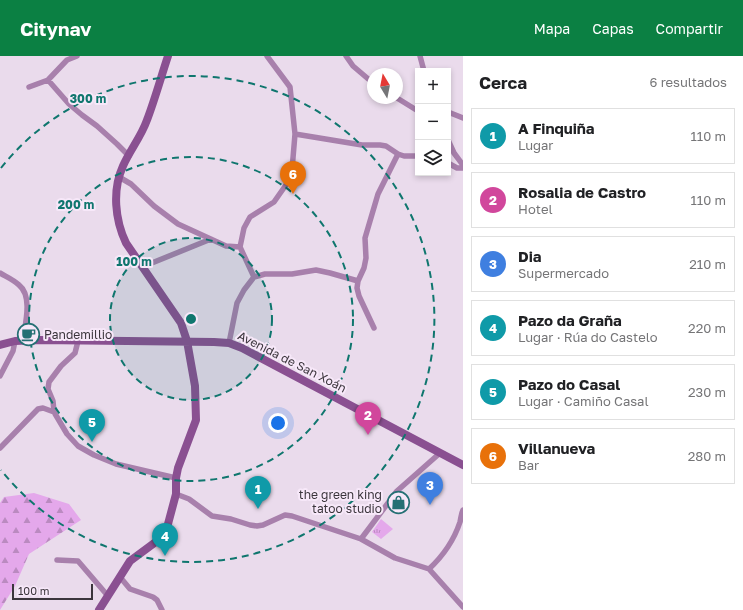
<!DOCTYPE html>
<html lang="es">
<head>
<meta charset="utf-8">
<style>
	:root { --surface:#fff; --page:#f2f2f2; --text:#202124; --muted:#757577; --line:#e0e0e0; --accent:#0b8043 }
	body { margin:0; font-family:"Golos Text",sans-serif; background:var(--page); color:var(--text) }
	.controls { position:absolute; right:12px; top:12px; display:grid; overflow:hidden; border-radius:0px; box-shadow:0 2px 6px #0003 }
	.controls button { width:36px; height:36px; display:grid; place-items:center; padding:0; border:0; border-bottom:1px solid var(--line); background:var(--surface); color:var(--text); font:20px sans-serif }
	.compass { position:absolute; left:367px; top:12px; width:36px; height:36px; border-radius:50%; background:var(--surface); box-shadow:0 2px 6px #0003; rotate:350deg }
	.scale { position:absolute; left:12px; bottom:10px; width:81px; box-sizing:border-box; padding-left:4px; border:2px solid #3b353c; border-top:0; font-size:11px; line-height:14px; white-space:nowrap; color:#3b353c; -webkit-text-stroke:3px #f7e8f9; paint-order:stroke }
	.you { position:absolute; left:278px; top:367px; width:14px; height:14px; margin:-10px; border:3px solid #fff; border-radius:50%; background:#1a73e8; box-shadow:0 0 0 6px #1a73e833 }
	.badge { display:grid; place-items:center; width:26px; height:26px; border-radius:50%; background:var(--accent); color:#fff; font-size:13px; font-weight:700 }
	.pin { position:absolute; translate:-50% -33px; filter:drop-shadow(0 1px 2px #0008) }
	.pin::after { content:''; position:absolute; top:21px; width:14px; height:12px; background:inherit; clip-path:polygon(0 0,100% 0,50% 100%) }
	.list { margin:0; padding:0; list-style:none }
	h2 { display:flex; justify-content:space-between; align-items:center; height:52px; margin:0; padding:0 16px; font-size:17px }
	h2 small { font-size:13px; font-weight:400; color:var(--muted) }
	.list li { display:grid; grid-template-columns:26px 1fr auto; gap:12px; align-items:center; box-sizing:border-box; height:56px; margin:0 8px 8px; padding:0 8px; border:1px solid var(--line); border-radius:0px }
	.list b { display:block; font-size:15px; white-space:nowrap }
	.list p { margin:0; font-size:13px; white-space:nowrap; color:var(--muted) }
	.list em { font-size:13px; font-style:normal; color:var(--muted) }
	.icon { flex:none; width:22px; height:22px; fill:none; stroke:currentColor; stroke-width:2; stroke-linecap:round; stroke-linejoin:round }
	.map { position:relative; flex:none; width:463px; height:554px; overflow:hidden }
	header { display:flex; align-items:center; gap:24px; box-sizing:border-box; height:56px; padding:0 20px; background:var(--accent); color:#fff }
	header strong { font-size:19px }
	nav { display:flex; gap:22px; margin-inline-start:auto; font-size:14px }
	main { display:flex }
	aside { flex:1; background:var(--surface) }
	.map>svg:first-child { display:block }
	.grass { fill:url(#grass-tufts) }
	.forest { fill:url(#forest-firs) }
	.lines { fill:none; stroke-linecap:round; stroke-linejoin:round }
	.street { stroke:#a880ac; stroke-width:5.5 }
	.secondary { stroke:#8a5091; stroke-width:8 }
	.ring { fill:none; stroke:#0f766e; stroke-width:2; stroke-dasharray:7 5 }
	.labels { text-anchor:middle; stroke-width:4; stroke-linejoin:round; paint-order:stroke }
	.poi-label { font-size:12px; fill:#3b353c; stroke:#f7e8f9; text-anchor:start }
	.street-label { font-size:12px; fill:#3b353c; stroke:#f7e8f9 }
	.centre { fill:#0f766e; stroke:#f7e8f9; stroke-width:2 }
	.ring-label { font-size:12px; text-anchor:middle; font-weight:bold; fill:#0f766e; stroke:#f7e8f9; stroke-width:4; stroke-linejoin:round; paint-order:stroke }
</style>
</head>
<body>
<header>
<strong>Citynav</strong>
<nav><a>Mapa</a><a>Capas</a><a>Compartir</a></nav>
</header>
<main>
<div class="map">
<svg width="463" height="554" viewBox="0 0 463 554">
	<defs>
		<pattern id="grass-tufts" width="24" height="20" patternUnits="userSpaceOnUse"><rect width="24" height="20" fill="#e4a8eb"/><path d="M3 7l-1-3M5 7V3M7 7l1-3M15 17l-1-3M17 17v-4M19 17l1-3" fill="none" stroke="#ba8ac0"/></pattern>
		<pattern id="forest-firs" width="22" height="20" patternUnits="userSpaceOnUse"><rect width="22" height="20" fill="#e4a8eb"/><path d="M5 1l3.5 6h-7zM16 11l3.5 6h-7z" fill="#ba8ac0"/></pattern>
	</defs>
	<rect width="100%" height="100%" fill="#eadbec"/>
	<path class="grass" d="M381,463L393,473L381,483L372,476Z"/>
	<path class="forest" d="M34,437L69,448L81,464L29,498L15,530L0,554V447L4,441Z"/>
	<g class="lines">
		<path class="street" d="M346,0L353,10L373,27
			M420,0L424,15
			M48,24L69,48L82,59L97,70L117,88L129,100
			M29,31L48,24L67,4L77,0
			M397,42L418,55
			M448,56L463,62
			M295,78L362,89H380L386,90L398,98L404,100H418
			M448,84L454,97L463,109
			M448,107L457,112H463
			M119,121L131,128L154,150L178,168L226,190L240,191
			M142,211L211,183
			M0,217C7,221 14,224 19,229C33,240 25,269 23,284
			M254,221L265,218H292L316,214L330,217L358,225
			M374,272L359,240L357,232L358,225L364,212L366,202L365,182L378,138L398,98
			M78,285L75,297L61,310L49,326L48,333L53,345L54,356L67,378L78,390L94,399L116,408L176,422
			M229,287L237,247L244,234L254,221L240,191L244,172L250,161L274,146L288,126L292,114L295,78L290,31L267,0
			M0,320L13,295L15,285
			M0,392L38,353L43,352L54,356
			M176,438L189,443L212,460L231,463L250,469L257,470L263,469L285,459L292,460L361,483L395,502L429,513
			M463,454C461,458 461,462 460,466C454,484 443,500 429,513L463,551
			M361,483L397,435L440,397
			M57,504L78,505L108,540
			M120,521L130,533L153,541L157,544L162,554"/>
		<path class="secondary" d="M0,289L15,285L40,284L214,286L229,287L242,292L463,409
			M99,554L130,505L157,485L164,477L168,468L176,438V422L178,412L196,364L195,330L187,285L181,267L126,187C115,164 112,134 123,110C130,94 141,81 147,64C155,43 161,21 168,0"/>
	</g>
	<circle cx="191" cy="263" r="81" fill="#0f766e" fill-opacity=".12"/>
	<g class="ring">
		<circle cx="191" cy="263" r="81"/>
		<circle cx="191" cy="263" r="162"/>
		<path d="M1 112A243 243 0 1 1 1 414"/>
	</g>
	<defs>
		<symbol id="cafe-ring" viewBox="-11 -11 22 22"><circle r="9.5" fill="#f7e8f9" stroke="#257074" stroke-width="1.5"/><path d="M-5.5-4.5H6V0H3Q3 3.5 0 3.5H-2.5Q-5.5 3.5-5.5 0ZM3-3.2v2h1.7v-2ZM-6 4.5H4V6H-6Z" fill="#257074"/></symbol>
		<symbol id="shop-ring" viewBox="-11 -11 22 22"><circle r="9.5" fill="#f7e8f9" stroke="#257074" stroke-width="1.5"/><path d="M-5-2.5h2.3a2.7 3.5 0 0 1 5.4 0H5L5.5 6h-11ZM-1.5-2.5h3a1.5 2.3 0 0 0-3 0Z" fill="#257074"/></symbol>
	</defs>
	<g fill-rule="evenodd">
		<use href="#cafe-ring" x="16" y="266" width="25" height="25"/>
		<use href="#shop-ring" x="386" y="434" width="25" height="25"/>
	</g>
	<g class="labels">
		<g class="poi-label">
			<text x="44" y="283">Pandemillio</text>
			<text x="382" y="443" text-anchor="end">the green king<tspan x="382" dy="14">tatoo studio</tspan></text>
		</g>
		<g class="street-label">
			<text transform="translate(292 306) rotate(27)" y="4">Avenida de San Xoán</text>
		</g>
	</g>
	<circle cx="191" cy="263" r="6" class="centre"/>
	<g class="ring-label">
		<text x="88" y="47">300 m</text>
		<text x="76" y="153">200 m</text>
		<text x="134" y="210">100 m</text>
	</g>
</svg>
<div class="controls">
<button>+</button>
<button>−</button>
<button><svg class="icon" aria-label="layers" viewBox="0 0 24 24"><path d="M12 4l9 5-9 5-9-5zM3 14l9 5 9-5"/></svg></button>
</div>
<svg class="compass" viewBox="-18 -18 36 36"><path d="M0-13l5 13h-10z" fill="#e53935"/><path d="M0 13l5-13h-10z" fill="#757577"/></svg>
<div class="scale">100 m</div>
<div class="you"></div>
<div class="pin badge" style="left:258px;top:453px;background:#0f9aa8">1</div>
<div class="pin badge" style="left:368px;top:379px;background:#d1479c">2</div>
<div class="pin badge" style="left:430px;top:449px;background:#3f7fe0">3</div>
<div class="pin badge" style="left:165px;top:500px;background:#0f9aa8">4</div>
<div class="pin badge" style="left:92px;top:386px;background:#0f9aa8">5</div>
<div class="pin badge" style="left:293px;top:138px;background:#e8710a">6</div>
</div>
<aside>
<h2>Cerca<small>6 resultados</small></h2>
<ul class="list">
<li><span class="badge" style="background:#0f9aa8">1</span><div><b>A Finquiña</b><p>Lugar</p></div><em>110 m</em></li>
<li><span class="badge" style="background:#d1479c">2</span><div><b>Rosalia de Castro</b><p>Hotel</p></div><em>110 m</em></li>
<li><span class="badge" style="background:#3f7fe0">3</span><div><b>Dia</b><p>Supermercado</p></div><em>210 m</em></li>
<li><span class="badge" style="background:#0f9aa8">4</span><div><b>Pazo da Graña</b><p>Lugar · Rúa do Castelo</p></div><em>220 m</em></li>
<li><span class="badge" style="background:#0f9aa8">5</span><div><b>Pazo do Casal</b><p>Lugar · Camiño Casal</p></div><em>230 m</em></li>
<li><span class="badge" style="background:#e8710a">6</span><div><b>Villanueva</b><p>Bar</p></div><em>280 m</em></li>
</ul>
</aside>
</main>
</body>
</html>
